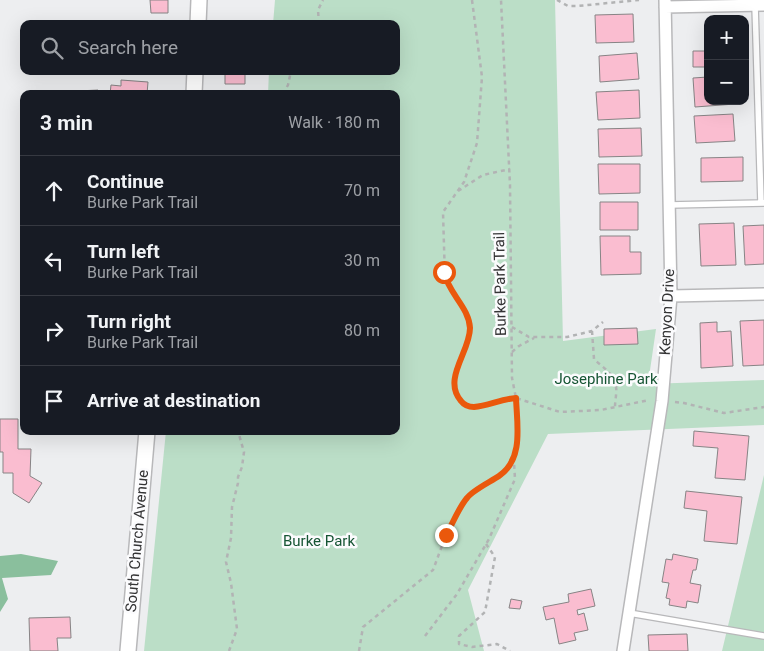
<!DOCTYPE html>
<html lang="en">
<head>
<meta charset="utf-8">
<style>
	:root { --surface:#171b24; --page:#20242c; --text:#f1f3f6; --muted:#9ea1a6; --line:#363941 }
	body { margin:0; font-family:Roboto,sans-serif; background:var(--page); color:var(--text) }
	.controls { position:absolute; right:15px; top:15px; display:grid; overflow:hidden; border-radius:10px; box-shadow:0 5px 20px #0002 }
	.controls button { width:45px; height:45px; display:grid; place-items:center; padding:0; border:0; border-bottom:1px solid var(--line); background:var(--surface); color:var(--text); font:25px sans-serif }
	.stop { position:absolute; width:15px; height:15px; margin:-11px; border:4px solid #ea580c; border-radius:50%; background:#fff }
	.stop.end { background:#ea580c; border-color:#fff; box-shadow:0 1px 5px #0008 }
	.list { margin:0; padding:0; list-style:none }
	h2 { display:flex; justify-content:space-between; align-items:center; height:65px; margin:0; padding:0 20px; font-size:21px }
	h2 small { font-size:16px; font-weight:400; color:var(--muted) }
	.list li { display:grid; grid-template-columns:32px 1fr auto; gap:15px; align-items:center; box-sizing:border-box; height:70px; padding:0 20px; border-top:1px solid var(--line) }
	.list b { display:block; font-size:19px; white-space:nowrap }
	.list p { margin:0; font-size:16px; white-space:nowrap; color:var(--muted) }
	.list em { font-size:16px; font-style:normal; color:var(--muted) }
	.icon { flex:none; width:28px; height:28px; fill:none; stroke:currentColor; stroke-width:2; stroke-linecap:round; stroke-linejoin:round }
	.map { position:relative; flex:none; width:764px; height:651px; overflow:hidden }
	.search { position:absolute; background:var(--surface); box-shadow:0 5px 20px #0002; left:20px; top:20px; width:380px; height:55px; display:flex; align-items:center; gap:12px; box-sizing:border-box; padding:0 18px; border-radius:10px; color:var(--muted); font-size:19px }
	.panel { position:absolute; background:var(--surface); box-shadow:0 5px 20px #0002; left:20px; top:90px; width:380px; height:345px; border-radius:10px }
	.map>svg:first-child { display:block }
	.green { fill:#bbdec7 }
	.forest { fill:#8abf9d }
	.building { fill:#fabdd0; stroke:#878485 }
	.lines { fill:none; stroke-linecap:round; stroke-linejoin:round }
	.service-casing { stroke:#b8b8ba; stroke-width:8 }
	.minor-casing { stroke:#b8b8ba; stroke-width:14 }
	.tertiary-casing { stroke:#b8b8ba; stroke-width:18 }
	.path { stroke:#b2b3b4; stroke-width:2.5; stroke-dasharray:4 4; stroke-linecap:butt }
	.service { stroke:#fff; stroke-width:5.5 }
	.minor { stroke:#fff; stroke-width:11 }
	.tertiary { stroke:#fff; stroke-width:15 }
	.route { stroke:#ea580c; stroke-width:6 }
	.labels { text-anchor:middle; stroke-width:5; stroke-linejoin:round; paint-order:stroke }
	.street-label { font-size:15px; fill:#343435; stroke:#fbfbfd }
	.park-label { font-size:15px; fill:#165534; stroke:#fbfbfd }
</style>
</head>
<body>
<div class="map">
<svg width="764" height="651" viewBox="0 0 764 651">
	<rect width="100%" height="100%" fill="#edeef0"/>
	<path class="green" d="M275,0H555L563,341L656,329L648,384L764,380V425L548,434L468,590L484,651H144L166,431H396V94H268L269,71H396V24H273Z
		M764,475V651H722Z"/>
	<path class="forest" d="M21,554L58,561L51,575L2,578L8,599L0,612V556Z"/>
	<path class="building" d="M150,0H168V13H151Z
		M633,14L634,42L596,43L595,15Z
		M693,51H708V67H693Z
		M637,53L639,79L600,82L599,56Z
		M225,71H245V84H225Z
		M708,77V101H735V104L695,107L693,78Z
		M121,80L148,82L147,94H110L111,85L121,86Z
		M98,90V94H78V91Z
		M639,90L640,118L598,120L596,92Z
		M70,91L71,94H45V92Z
		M733,114L735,141L696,143L694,116Z
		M641,128L642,156L599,157L598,129Z
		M743,157V181L701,182V158Z
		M598,164H640V193L599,194Z
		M600,202H638V230H600Z
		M734,223L736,265L701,266L699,224Z
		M764,225V264L745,265L743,226Z
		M600,236H630V252H641V274L601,275Z
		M764,320V365L743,366L740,321Z
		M717,322V332L731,331L733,366L701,368L700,323Z
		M637,328L638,344L604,345V329Z
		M0,419H18V449H31L30,476L42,483L29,503L13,493V473H3V452H0Z
		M694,431L749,436L745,480L715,478L718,448L693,446Z
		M686,491L742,497L737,544L704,541L707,511L684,508Z
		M673,554L698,559L696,570H693L690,583L701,585L698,603L687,601L686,608L669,605L670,599L666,598L669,583L662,582L666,559L672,560Z
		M591,589L595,606L577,610L578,615L584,613L588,630L574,633L576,640L559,644L554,618L546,620L543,607L569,602L568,594Z
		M511,599L522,601L520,609L509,608Z
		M70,617L71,638H57L58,651H30L29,618Z
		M687,634L688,651H649L648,635Z"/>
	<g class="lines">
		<defs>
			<path id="service" d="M755,5L761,203
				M669,205L764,203
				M629,613L764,636"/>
			<path id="minor" d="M665,7L764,5
				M671,296L764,294
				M623,651L662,401L671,296L665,0"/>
			<path id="tertiary" d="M198,24L199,0
				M194,94L195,71
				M128,651L147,431"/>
		</defs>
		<use href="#service" class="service-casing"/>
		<use href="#minor" class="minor-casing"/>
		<use href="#tertiary" class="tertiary-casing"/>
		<path class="path" d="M472,0L482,77L477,143L464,182L443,212L445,279L465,312L470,327L467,344L455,375L454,383L459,399L465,405L473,407L516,398L560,412L601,410L649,400
			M557,0L568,6H578L639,0
			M319,24L318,10L323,0
			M283,94L288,85L291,71
			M458,191L483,175L510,169
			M512,327L529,337H567L592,331L603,322
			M592,331L594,359C602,367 615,374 616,387C617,393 615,400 615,407
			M512,352L519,346L534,338
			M675,402L684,403L724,413L764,407
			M486,544L495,557L485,612L459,636V644L472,647L497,644L510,651
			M425,636L457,594L489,539L515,479L514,462
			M229,651L237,629L231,583L226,562L231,538L232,507L238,483V477L242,467L244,452L238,431
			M359,651L363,627L433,570L446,535L467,498L506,472L514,460L516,450L517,430L516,398L512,378L510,185L501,0"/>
		<use href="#service" class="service"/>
		<use href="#minor" class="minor"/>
		<use href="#tertiary" class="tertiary"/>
	</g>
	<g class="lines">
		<path class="route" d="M444,272C448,293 469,307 470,328C470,352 442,379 461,401C464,405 468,407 474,407C488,406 501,399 516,398C517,425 524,459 499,476C490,482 473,490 467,498C459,507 452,525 446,535"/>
	</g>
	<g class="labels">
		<g class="street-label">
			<text transform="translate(500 284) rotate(-91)" y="5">Burke Park Trail</text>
			<text transform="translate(667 312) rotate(-87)" y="5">Kenyon Drive</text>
			<text transform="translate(137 541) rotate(-85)" y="5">South Church Avenue</text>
		</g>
		<g class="park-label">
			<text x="606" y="384">Josephine Park</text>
			<text x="319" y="546">Burke Park</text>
		</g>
	</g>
</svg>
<div class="controls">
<button>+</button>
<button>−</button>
</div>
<div class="stop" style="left:444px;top:272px"></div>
<div class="stop end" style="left:446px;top:535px"></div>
<div class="search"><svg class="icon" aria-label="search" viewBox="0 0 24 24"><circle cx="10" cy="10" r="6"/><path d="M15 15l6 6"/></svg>Search here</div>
<section class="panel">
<h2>3 min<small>Walk · 180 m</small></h2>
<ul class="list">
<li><svg class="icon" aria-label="ahead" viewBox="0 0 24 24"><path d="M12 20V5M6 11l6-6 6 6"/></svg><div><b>Continue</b><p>Burke Park Trail</p></div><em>70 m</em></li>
<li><svg class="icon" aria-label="left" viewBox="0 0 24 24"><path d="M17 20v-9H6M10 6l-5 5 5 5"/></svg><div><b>Turn left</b><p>Burke Park Trail</p></div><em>30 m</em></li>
<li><svg class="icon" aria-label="right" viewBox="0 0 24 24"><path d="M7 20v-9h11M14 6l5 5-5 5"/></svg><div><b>Turn right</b><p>Burke Park Trail</p></div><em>80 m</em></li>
<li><svg class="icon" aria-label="arrive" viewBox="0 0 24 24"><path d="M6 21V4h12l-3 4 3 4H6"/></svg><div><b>Arrive at destination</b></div></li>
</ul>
</section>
</div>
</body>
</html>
